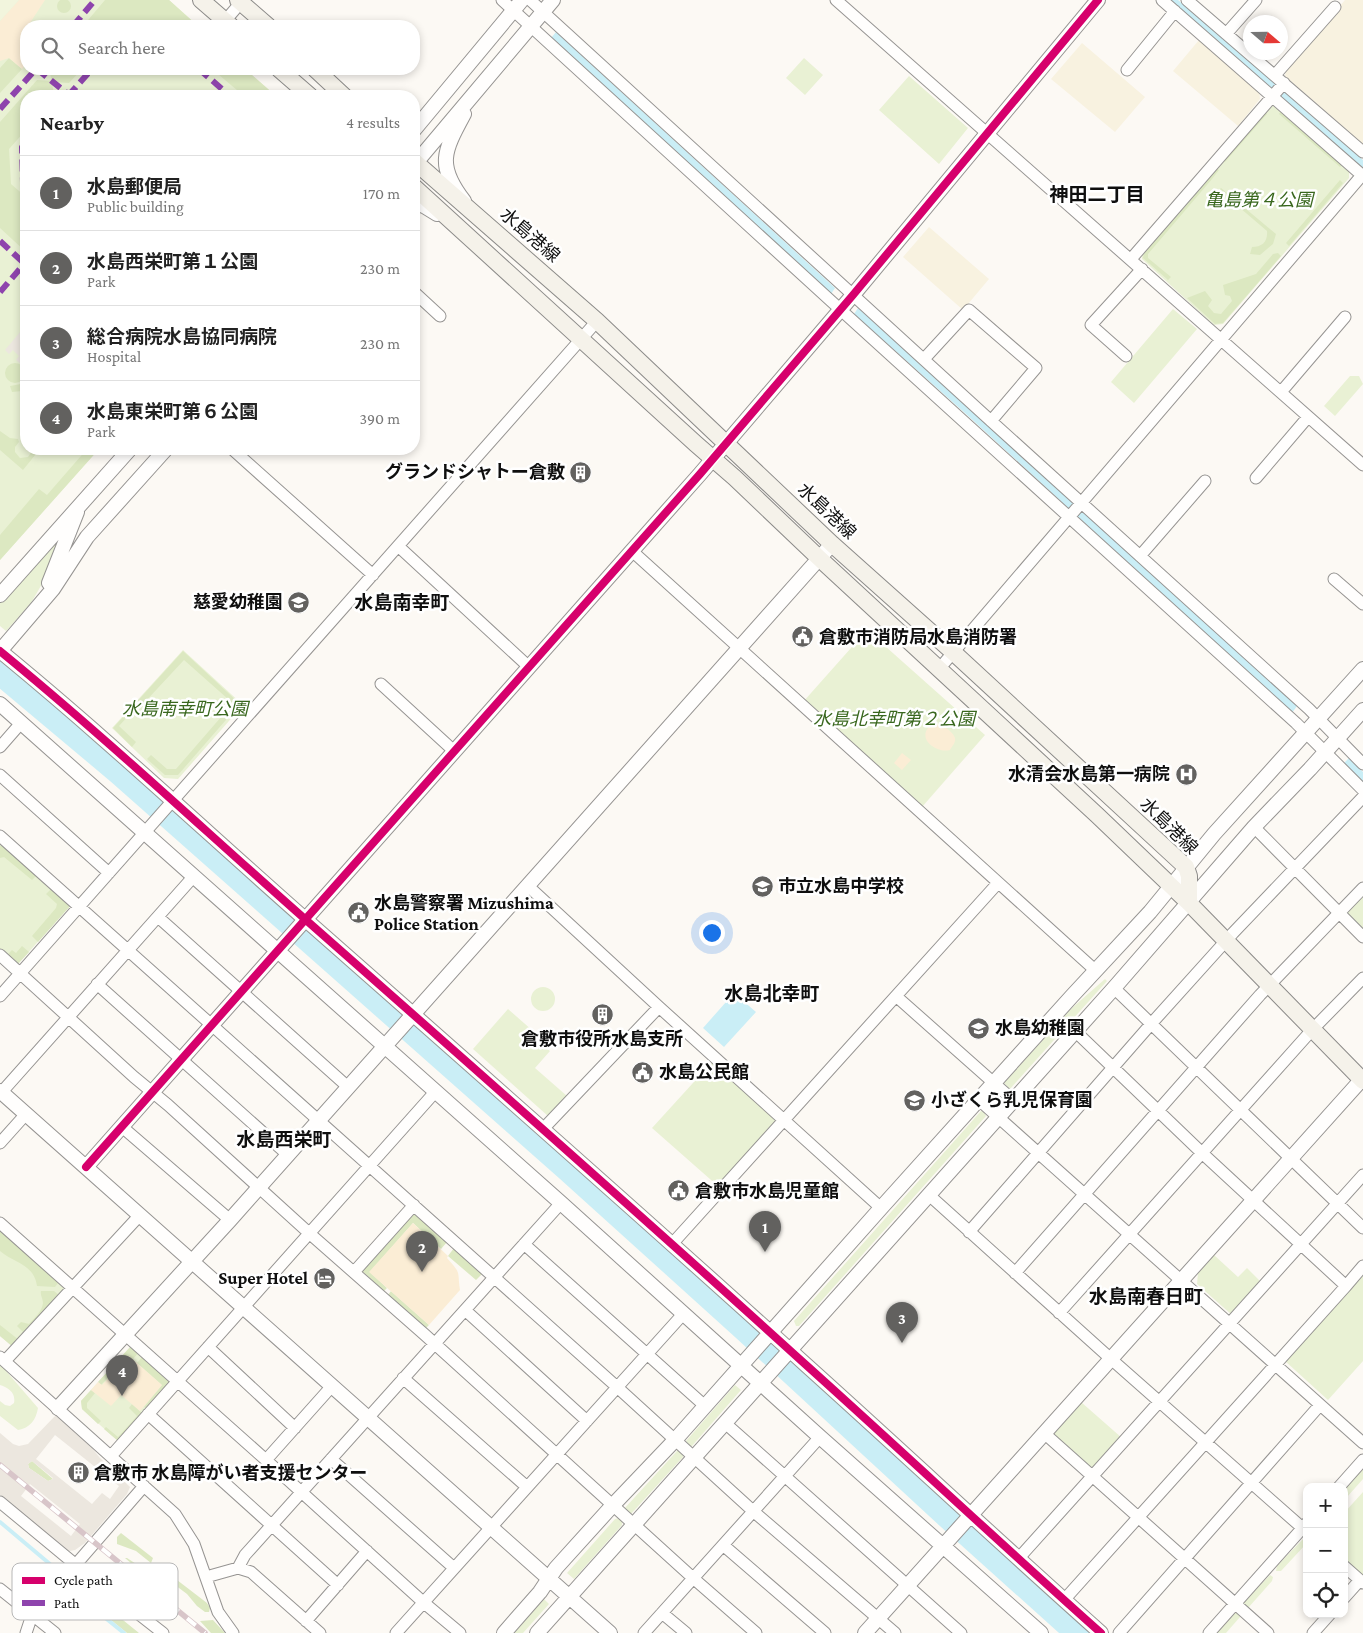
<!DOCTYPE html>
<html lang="en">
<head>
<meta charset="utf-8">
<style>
	:root { --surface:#fff; --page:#f6f6f6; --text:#222; --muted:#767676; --line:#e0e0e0; --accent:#62615f }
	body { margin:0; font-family:"Crimson Pro","Noto Sans JP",serif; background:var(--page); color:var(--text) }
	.controls { position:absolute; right:15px; bottom:15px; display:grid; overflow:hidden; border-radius:10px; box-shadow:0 2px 8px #0003 }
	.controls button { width:45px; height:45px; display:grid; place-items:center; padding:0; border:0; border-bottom:1px solid var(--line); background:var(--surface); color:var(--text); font:25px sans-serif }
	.compass { position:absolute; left:1243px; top:15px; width:45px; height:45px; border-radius:50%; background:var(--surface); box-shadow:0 2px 8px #0003; rotate:110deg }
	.you { position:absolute; left:711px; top:932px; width:18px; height:18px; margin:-12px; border:4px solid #fff; border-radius:50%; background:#1a73e8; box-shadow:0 0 0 8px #1a73e833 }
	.badge { display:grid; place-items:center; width:32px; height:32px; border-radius:50%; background:var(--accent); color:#fff; font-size:16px; font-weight:700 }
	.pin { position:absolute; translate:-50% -41px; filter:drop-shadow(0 1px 2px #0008) }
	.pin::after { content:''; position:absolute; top:26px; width:18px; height:15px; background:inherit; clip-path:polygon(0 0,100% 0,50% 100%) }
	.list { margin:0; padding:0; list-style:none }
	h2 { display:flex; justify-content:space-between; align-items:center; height:65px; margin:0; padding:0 20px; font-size:21px }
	h2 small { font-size:16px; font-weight:400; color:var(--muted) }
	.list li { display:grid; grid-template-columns:32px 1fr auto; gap:15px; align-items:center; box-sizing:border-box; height:75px; padding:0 20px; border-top:1px solid var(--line) }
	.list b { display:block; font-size:19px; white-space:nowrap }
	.list p { margin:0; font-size:16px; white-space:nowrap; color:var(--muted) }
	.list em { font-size:16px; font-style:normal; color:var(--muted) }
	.icon { flex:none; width:28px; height:28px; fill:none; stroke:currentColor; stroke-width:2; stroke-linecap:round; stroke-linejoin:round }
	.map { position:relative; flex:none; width:1363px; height:1633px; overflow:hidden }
	.search { position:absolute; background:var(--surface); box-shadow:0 2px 8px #0003; left:20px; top:20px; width:400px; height:55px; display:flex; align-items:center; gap:12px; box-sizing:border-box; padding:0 18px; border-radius:20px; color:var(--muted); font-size:19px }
	.panel { position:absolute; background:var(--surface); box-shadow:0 2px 8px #0003; left:20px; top:90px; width:400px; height:365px; border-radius:20px }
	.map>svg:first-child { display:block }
	.farmland { fill:#f8f2e0 }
	.green { fill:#e9f1d4 }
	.forest { fill:#dce8c1 }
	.sand { fill:#fbedd5 }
	.pitch { fill:#f2f5dd }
	.plaza { fill:#ece7df; fill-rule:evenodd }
	.water { fill:#caeef6 }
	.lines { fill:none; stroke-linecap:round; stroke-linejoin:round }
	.stream { stroke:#caeef6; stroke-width:4 }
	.river { stroke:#caeef6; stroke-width:24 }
	.minor-casing { stroke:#969492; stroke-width:13 }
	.tertiary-casing { stroke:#969492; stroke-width:16 }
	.secondary-casing { stroke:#8c8b89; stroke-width:18 }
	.minor { stroke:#fffefd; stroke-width:11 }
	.tertiary { stroke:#fffefd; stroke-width:14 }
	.secondary { stroke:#f5f2ea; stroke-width:16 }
	.rail-casing { stroke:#d8c5c9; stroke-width:5.5 }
	.rail { stroke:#fff; stroke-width:4; stroke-dasharray:11; stroke-linecap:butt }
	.quiet { stroke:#8e44ad; stroke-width:6; stroke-dasharray:12 6; stroke-linecap:butt }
	.cycleway-casing { stroke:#fff; stroke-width:11 }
	.cycleway { stroke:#d6006c; stroke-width:8 }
	.labels { text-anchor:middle; stroke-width:5; stroke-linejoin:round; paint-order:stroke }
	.park-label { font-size:18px; font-style:italic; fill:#39671e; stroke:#fff }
	.street-label { font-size:18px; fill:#0f0f0f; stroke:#fff }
	.poi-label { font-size:18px; font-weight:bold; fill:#0f0f0f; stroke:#fff; text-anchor:start }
	.neighbourhood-label { font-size:19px; font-weight:bold; fill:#0f0f0f; stroke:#fff }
	.key { fill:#fff; stroke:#b7b7b7; stroke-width:1 }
	.key-label { font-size:14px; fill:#0f0f0f }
</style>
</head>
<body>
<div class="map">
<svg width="1363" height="1633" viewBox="0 0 1363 1633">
	<rect width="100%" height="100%" fill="#fcf9f4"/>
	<path class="farmland" d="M1345,0H1363V144L1285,76L1286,69Z
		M1199,40L1259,91L1260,99L1238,126L1173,71Z
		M1082,43L1145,97L1115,132L1051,79Z
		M929,227L989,279L963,310L903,257Z"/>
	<path class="green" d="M0,0H169L198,26H26V69H245L276,96H26V449H99L0,560Z
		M804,58L823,75L805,95L786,78Z
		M909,76L968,128L939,164L879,110Z
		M1275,105L1349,170V178L1223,324L1214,325L1142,259V253L1267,107Z
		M1173,309L1197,329L1134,403L1111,382Z
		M1350,376H1359L1363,384L1335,416L1324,406Z
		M56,536L61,538L46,577L31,603L6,631L0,626V600Z
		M867,630L985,735L922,807L803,702Z
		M183,650L243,705L178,779L164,778L112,728Z
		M2,844L71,905L17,965L0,950V846Z
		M1363,894V931L1345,913Z
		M1105,979L1107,981L1010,1089L1004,1083L1072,1008Z
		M531 999a12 12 0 1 1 24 0a12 12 0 1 1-24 0Z
		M508,1009L541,1038L538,1041L550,1051L535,1068L567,1096L548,1116L473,1049Z
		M713,1061L776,1118L775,1126L719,1187L652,1128Z
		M981,1111L984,1112L986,1116L799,1326H796L794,1321Z
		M0,1230L66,1290L13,1347L0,1336Z
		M1214,1255L1238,1277L1247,1268L1261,1282L1232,1315L1197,1284L1198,1273Z
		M1363,1275V1361L1328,1400L1285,1361Z
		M131,1346L171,1382L118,1441L82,1409L81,1401Z
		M0,1364L38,1408C36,1420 30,1428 18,1430L0,1416V1401L5,1405L10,1406L14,1403C16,1393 9,1388 0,1385Z
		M735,1385L741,1390L692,1446H689L686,1441Z
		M1081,1402L1122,1438L1092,1471L1052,1435Z
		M680,1450L683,1453V1457L630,1515L624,1509L677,1451Z
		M1363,1469V1479L1347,1497L1344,1498V1490Z
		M1363,1492V1577L1344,1561V1513Z
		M619,1518L622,1521V1525L574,1579L567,1573L615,1519Z
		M1304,1538L1307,1540L1306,1544L1281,1571H1276L1277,1566Z
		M1270,1575L1273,1577L1272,1581L1248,1608L1243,1604L1244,1602Z
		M544,1599L549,1604L523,1633H514Z
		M1235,1612H1237L1241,1615L1240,1617L1226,1633H1217Z"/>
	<path class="forest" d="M57 6a7 7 0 1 1 14 0a7 7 0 1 1-14 0Z
		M105,0H169L198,26H163L161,25L83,26Z
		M9,58L22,69L0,93V68Z
		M49,69H82L69,83L52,82L54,96H26V130L9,149L11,184L26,197V252L0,228V122L37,80L52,81Z
		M212,69H245L276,96H244Z
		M1281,111L1342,165L1340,167L1279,114Z
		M1265,112L1267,114L1225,162L1223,161Z
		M1216,168L1219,170L1212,179L1148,254V258L1171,277L1168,280L1143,258L1144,252Z
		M1340,180L1343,183L1289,246L1286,243Z
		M1221,188L1276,234L1273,244L1260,255L1250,254L1252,247C1262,247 1268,242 1267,231L1219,190Z
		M1278,253L1281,256L1223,323L1215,324L1187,298L1205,291L1212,300L1208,306L1214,313L1221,314L1232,301L1230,296L1225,295L1223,285L1256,274L1273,254Z
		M5 373a10 10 0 1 1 20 0a10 10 0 1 1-20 0Z
		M21,384L26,388V394L22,391L12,392L10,386Z
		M0,431L10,438L18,439L19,442L15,447V452L20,458L28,457L32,451V449H40L23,470L0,450Z
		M87,449H99L0,560V535L39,489L47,495Z
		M183,651L240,704L237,707L184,660L144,703L141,702L119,726L136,742L132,747L113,728Z
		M228,709L232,713L178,775H165L147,759L151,755L167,769H176Z
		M2,844L37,875L32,880L4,857L0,858V846Z
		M52,888L71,905L38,942L32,936L56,908L57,904L46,894Z
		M22,946L29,952L17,965L6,956L12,950L16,953Z
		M415,1212L447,1242L441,1249L413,1223L370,1272L387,1288L384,1291L361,1270Z
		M0,1230L58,1283L55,1287L37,1286C34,1264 14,1263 0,1251Z
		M454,1248L482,1274L476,1280L448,1256Z
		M41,1291H54L60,1296L25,1334L17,1326L21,1322L29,1324C34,1318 42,1312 43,1303C43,1298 40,1296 41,1291Z
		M391,1291L429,1325L425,1329L388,1295Z
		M0,1325L19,1340L13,1347L0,1336Z
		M131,1346L139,1352L133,1359L129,1356L101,1385L98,1382Z
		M143,1356L171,1382L147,1409L144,1407L162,1385L137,1363Z
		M91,1390L95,1393L87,1403V1408L101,1421L98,1424L82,1409L81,1401Z
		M132,1404L143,1414L118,1441L104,1429L106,1427L118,1437L137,1416L129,1408Z
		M32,1461L53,1479L48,1481L29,1468L28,1464Z
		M121,1533L153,1558L151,1563L136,1551L117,1544V1537Z
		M125,1558H127L150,1573L162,1585L171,1590L176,1597L174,1600Z
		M164,1570L207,1603L210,1608L209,1612H205L197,1606L187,1594L167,1579Z
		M71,1578L139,1633H127L100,1611L69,1580Z
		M213,1620L225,1633H211L200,1621Z"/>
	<path class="sand" d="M19,0H45L28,26H26L24,44L26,46V64L22,69L9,58L0,61V21Z
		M934,723C940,723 953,731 955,738C956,743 952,746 950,750C935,754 913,736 934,723Z
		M902,753L911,760L902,770L894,763Z
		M413,1223L448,1256L447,1258C462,1275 457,1270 460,1290L429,1325L369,1272Z
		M129,1356L162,1385L140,1411L121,1395L111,1406L91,1390L98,1382L102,1385Z"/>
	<path class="pitch" d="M0,0H19L0,21Z"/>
	<path class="plaza" d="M26,325V368L16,360L19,356L13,350L9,354L5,350Z
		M56,1415L83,1437L100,1458L130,1487L127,1494L85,1543L75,1550L70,1551H65L0,1495V1433L13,1444L19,1446L28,1444ZM55,1435L119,1486L110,1499L102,1493L92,1504L36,1459ZM32,1461L53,1478V1479L48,1481L29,1468L28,1464ZM30,1484L80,1524L71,1536L21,1496Z"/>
	<path class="water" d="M1169,0H1178L1363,160V169Z
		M556,32L835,288L831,294L551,38Z
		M858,308L1297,706L1292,713L966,414L854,314Z
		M1349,758L1363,772V783L1344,763Z
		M734,993L756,1012L724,1047L703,1028Z"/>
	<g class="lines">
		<path class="stream" d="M0,684L168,825L289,933
			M294,937L753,1348
			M758,1353L952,1530
			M0,1522L57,1570
			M957,1535L1064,1633
			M69,1581L98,1612L124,1633"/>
		<path class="river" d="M0,673L118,772L568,1170L743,1328L950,1519L1077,1633"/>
		<defs>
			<path id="minor" d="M502,0L831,301L1296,723L1363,790
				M530,0L991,421L1309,709L1363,764
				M836,0L1363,465
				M1162,0L1363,176
				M1187,0L1363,152
				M225,21L243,0
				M1226,34L1256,0
				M1127,70L1175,11
				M1275,75L1335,7
				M1131,259L1284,83
				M414,292L440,316
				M1126,356L1091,325L1142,269
				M924,359L969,310L1036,368L991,421
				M1281,392L1345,317
				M232,449L373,575
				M1256,478L1308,417
				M398,546L529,667
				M632,551L1096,971
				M1140,556L1205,481
				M1334,579L1363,604
				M939,669L1363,174
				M381,684L454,751
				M0,747L21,723
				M0,775L109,873
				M1254,827L1363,937
				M0,836L617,1387L753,1511L895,1633
				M528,886L659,1007L881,1208
				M158,917L348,1087
				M0,955L134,1077L168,1105L309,1233L424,1334L693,1578L756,1633
				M97,984L288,1155
				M1114,988L1363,1228
				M0,996L597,321
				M897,997L1013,1100
				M1075,1031L1202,1153L1346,1286L1363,1266
				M0,1094L194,876
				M979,1100L1363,1443
				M121,1126L230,1220
				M543,1129L659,1007
				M0,1143L26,1114
				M929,1195L1111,1359L1307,1532
				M0,1223L266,1460L423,1602L460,1633
				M969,1232L1151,1024L1233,933L1363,797
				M524,1244L705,1406
				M672,1244L998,883
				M354,1272L414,1205
				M1015,1273L1260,995L1363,888
				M465,1310L587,1421
				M1059,1313L1312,1030L1363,978
				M208,1347L295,1428
				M0,1357L175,1514L194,1544L218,1612L233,1633
				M5,1361L140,1215
				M403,1378L527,1487
				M148,1414L338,1585
				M725,1423L961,1633
				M1044,1433L1268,1633
				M111,1456L436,1091
				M331,1459L454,1568
				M266,1460L332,1386
				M1339,1487L1363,1460
				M0,1502L76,1565L163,1633
				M723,1545L825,1633
				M1018,1559L1363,1175
				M1344,1566L1363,1583
				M238,1568L245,1555L561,1203
				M206,1577L238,1568L251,1572L320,1633
				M0,1589L55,1633
				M1344,1598L1360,1580
				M1064,1600L1346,1286
				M662,1613L686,1633
				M306,1621L367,1551
				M26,1633L32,1615L144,1486
				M396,1633L684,1313
				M644,1633L820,1437
				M1119,1633L1320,1405
				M1209,1633L1307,1523
				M1313,1633L1330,1614"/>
			<path id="tertiary" d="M464,114C444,151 436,165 464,201
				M414,130L522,0
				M414,165L553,0
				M414,203L424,206L437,214
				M49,583L77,512
				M0,595L130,449
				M0,651C105,737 204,830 306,920C473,1067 640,1214 805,1364C904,1453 1001,1544 1101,1633
				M0,651L53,589L87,537L166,449
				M0,704L561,1203L820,1437L1041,1633
				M0,1091L610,1633
				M86,1167L700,474L853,295L1098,0
				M58,1408L230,1220L832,544
				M504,1633L540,1592L556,1568L613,1505L675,1440L881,1208L1072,996L1150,912L1214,834L1363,669
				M537,1633L1114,988L1254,827L1310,769L1363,710
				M865,1633L1363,1078"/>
			<path id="secondary" d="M201,0L231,26
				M238,0L268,26
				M279,69L310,96
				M315,69L344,96
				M414,161L597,321L832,544L953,652L1186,867L1189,876V903
				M414,187L696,444L735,478L819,558L1097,815L1189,903L1363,1081"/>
		</defs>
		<use href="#minor" class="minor-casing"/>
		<use href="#tertiary" class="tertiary-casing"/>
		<use href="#secondary" class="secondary-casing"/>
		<use href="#minor" class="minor"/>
		<use href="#tertiary" class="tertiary"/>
		<use href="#secondary" class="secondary"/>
		<defs>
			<path id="rail" d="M0,1465L205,1633"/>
		</defs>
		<use href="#rail" class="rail-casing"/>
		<use href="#rail" class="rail"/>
		<path class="quiet" d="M73,26L95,0
			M37,69L69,95
			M199,69L230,96
			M68,96L92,69
			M0,109L36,69
			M26,143L22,147L23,182L26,185
			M0,241L26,265
			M0,292L25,263"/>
		<defs>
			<path id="cycleway" d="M0,651C105,737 204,830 306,920C473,1067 640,1214 805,1364C904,1453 1001,1544 1101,1633
				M86,1167L700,474L853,295L1098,0"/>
		</defs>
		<use href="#cycleway" class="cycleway-casing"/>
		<use href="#cycleway" class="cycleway"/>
	</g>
	<defs>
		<symbol id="building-disc" viewBox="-11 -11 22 22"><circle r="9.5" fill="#62615f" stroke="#fff"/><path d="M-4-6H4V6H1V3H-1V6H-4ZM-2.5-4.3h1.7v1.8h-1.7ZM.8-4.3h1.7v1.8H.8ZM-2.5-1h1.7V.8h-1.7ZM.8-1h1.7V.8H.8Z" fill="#fff"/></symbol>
		<symbol id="school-disc" viewBox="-11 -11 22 22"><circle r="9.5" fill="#62615f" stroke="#fff"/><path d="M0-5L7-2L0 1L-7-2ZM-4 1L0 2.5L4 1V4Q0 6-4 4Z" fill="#fff"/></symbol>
		<symbol id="civic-disc" viewBox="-11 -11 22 22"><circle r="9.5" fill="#62615f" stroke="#fff"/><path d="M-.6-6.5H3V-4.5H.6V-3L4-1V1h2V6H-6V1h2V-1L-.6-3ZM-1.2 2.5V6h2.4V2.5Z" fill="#fff"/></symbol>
		<symbol id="hospital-disc" viewBox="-11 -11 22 22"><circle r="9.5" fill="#62615f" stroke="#fff"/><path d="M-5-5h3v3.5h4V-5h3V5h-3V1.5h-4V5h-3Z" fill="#fff"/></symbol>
		<symbol id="hotel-disc" viewBox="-11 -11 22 22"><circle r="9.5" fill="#62615f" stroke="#fff"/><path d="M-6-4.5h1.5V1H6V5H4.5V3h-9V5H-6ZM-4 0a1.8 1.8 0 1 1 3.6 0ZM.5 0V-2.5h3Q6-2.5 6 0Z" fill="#fff"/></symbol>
	</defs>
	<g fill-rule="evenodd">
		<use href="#building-disc" x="568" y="460" width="25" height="25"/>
		<use href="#school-disc" x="286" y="590" width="25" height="25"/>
		<use href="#civic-disc" x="790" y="624" width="25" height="25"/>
		<use href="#hospital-disc" x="1174" y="762" width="25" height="25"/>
		<use href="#school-disc" x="750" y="874" width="25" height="25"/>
		<use href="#civic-disc" x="346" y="900" width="25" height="25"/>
		<use href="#building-disc" x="590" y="1002" width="25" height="25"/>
		<use href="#school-disc" x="966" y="1016" width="25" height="25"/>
		<use href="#civic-disc" x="630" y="1060" width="25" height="25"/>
		<use href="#school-disc" x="902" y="1088" width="25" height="25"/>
		<use href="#civic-disc" x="666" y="1178" width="25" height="25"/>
		<use href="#hotel-disc" x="312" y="1266" width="25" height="25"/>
		<use href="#building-disc" x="66" y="1460" width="25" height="25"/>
	</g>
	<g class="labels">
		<g class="park-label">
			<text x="1259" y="206">亀島第４公園</text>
			<text x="185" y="715">水島南幸町公園</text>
			<text x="894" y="725">水島北幸町第２公園</text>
		</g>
		<g class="street-label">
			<text transform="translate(530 235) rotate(41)" y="6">水島港線</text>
			<text transform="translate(827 511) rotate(43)" y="6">水島港線</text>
			<text transform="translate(1169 826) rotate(44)" y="6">水島港線</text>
		</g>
		<g class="poi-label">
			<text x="565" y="478" text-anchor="end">グランドシャトー倉敷</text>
			<text x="283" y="608" text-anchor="end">慈愛幼稚園</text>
			<text x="819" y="643">倉敷市消防局水島消防署</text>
			<text x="1170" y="780" text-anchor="end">水清会水島第一病院</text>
			<text x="778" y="892">市立水島中学校</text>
			<text x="374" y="909">水島警察署 Mizushima<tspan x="374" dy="21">Police Station</tspan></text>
			<text x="995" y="1034">水島幼稚園</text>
			<text x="602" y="1045" text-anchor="middle">倉敷市役所水島支所</text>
			<text x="659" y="1078">水島公民館</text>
			<text x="931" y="1106">小ざくら乳児保育園</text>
			<text x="695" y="1197">倉敷市水島児童館</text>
			<text x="308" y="1284" text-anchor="end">Super Hotel</text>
			<text x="94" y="1479">倉敷市 水島障がい者支援センター</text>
		</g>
		<g class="neighbourhood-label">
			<text x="1097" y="201">神田二丁目</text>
			<text x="402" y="609">水島南幸町</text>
			<text x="772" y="1000">水島北幸町</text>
			<text x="284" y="1146">水島西栄町</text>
			<text x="1146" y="1303">水島南春日町</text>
		</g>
	</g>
	<rect x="12" y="1563" width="166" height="57" rx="8" class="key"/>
	<rect x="22" y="1577" width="23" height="7" fill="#d6006c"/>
	<rect x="22" y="1600" width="23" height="6" fill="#8e44ad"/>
	<g class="key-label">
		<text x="54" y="1585">Cycle path</text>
		<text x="54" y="1608">Path</text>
	</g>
</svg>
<div class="controls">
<button>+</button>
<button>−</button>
<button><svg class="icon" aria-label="locate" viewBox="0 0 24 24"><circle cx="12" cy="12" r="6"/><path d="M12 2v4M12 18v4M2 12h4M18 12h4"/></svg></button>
</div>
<svg class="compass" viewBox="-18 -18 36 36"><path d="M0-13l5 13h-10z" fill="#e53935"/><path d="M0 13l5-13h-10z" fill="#767676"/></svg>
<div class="you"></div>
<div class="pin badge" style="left:765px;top:1252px">1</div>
<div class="pin badge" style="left:422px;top:1272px">2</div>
<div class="pin badge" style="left:902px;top:1343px">3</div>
<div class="pin badge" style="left:122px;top:1396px">4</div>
<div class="search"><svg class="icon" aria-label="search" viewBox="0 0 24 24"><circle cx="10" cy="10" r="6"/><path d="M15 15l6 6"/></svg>Search here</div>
<section class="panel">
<h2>Nearby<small>4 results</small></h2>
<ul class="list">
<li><span class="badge">1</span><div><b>水島郵便局</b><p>Public building</p></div><em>170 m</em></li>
<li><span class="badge">2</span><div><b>水島西栄町第１公園</b><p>Park</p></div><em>230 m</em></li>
<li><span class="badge">3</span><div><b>総合病院水島協同病院</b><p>Hospital</p></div><em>230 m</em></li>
<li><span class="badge">4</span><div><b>水島東栄町第６公園</b><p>Park</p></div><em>390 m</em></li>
</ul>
</section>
</div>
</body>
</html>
